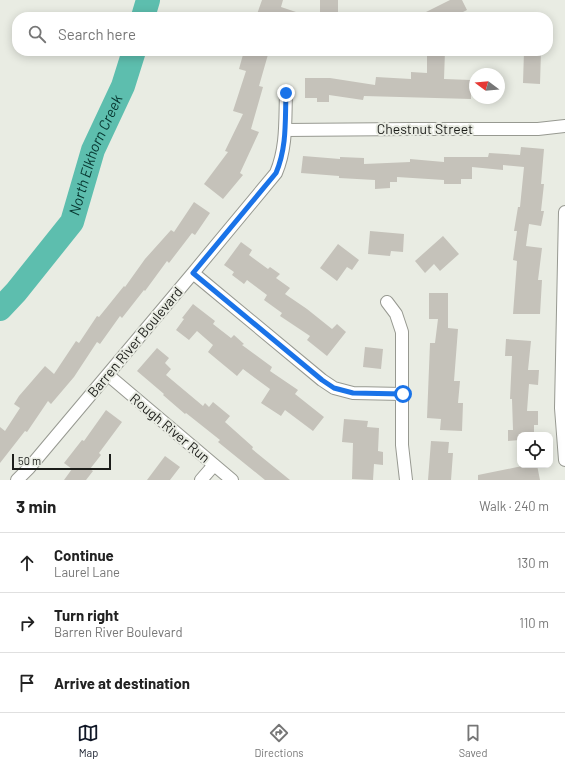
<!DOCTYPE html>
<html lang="en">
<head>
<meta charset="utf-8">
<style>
	:root { --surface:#fff; --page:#f2f2f2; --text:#222; --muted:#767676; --line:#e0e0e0; --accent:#111827 }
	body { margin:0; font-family:Barlow,sans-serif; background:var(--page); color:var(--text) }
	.controls { position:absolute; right:12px; bottom:12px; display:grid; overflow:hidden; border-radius:8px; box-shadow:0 2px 10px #0003 }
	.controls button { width:36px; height:36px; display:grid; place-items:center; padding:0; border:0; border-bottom:1px solid var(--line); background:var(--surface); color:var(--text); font:20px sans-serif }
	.compass { position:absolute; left:469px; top:68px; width:36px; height:36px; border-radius:50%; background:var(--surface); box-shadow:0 2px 10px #0003; rotate:286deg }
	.scale { position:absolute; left:12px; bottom:10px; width:99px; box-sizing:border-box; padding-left:4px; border:2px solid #1c1d1a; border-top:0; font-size:11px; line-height:14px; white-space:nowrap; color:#1c1d1a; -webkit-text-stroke:3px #e9ece3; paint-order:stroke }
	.stop { position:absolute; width:12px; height:12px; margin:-9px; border:3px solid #1a73e8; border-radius:50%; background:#fff }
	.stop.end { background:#1a73e8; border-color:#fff; box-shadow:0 1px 4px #0008 }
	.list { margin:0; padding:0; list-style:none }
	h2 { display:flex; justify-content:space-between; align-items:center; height:52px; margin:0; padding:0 16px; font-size:17px }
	h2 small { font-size:13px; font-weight:400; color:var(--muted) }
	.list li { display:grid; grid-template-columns:26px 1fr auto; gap:12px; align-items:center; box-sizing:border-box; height:60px; padding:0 16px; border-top:1px solid var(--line) }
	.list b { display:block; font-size:15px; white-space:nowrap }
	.list p { margin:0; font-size:13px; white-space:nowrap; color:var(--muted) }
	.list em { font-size:13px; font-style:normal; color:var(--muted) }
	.icon { flex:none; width:22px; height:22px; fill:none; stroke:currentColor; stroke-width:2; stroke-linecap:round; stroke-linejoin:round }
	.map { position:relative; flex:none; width:565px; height:480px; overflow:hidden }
	.search { position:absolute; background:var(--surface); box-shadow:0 2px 10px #0003; left:12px; right:12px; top:12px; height:44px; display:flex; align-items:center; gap:10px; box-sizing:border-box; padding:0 14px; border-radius:16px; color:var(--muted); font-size:15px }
	.sheet { height:232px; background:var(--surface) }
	nav { display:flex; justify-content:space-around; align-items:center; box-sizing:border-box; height:56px; border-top:1px solid var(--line); background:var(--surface); font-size:11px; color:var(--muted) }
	nav a { display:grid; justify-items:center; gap:2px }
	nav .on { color:var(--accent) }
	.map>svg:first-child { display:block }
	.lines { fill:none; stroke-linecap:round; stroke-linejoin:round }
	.river { stroke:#5dbeae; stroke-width:24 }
	.building { fill:#c5c2ba }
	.street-casing { stroke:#979991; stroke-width:14 }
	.street { stroke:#fff; stroke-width:12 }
	.route { stroke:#1a73e8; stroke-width:5 }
	.labels { text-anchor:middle; stroke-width:4; stroke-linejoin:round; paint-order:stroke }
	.street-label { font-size:14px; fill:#1c1d1a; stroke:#e9ece3 }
	.water-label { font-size:15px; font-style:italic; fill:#06352f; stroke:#e9ece3 }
</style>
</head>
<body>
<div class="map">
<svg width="565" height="480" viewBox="0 0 565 480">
	<rect width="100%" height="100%" fill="#e9ece3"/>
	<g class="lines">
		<g class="river">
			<path d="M143,17L148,0"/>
			<path id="s1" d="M0,309L16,292L72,222L93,150L123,86L134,51"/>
		</g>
	</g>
	<path class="building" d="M262,0H283L281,7L305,15V17H256Z
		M320,0H338V17H320Z
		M450,0H462L467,10L453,17H416Z
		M244,51H269L259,86L263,87L251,129L259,132L240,173L243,175L223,199L204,184L228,152L225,151L243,114L233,111L246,71L239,69Z
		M427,51H445L444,79L471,80V99L364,96L363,100L329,95V102H317V98H305V78H330L375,85L376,77L411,79V72L427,73Z
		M524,51H541L540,84L523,83Z
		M521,147L544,149L541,184H544L541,211H544L541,226L529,224L526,246L542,248L538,280H542L540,314H513L517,261L513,260L517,231H514L518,207H520L524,167L503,165V170L472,167V179H461V184H444V180L397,177V182H390V188L375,189V180L339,178V176L301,173L303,156L340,159V157L364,158V164L410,162V159L444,162V157H488L489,153L520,155Z
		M194,202L210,213L195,235L192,233L169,263L167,261L145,291L144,290L122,318L120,316L100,344L97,342L74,377L51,404L48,401L27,432L25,431L0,463V427L5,431L20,408L14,404L19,396L45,366L54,374L76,341L79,343L97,316L99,317L124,286L125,287L145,259L171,230L174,232Z
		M370,231L404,234L403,252L391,251L390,256L368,254Z
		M443,236L459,254L440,271L434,264L425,273L415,261Z
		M241,242L252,250L249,255L268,269L270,267L280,274L276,278L290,288L285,294L307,309L332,329L337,324L346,332L327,356L307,340L310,336L280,316L282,313L264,300L267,295L247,280L244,284L232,275L234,272L224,265Z
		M338,244L359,260L352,270L347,267L337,281L320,268Z
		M429,293H448V328L458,329L454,381H460L458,403H463L462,431L440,430L441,419L427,418L430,343H435L438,319H429Z
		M193,304L215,321L213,324L231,338L234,335L244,344L242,345L272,367L270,371L298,390L295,394L324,417L313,431L285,410L281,416L261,403L270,389L243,369L237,376L208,352L213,345L197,331L189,340L176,330L184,319L182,318Z
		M506,339L531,341L528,370H539L538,385L529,384L527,411H538V425H534V435H520V440L508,441V430H513L512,399H510L512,356H505Z
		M365,347L383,349L381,369L363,367Z
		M157,348L169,358L165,363L171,369L166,375L203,406L205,403L209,407L213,402L230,416L225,422L253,447L252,449L290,480H265L218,442L220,440L186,413L185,414L163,395L164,394L137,371Z
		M106,410L122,422L99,453L101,455L90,469L93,471L86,480H64L72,469L64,463L82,440L84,441Z
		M344,419L368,421L367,427L379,428L378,451L383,452V465L374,464L373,480L352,479L353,443L342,442Z
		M431,441L449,442L448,453H453L451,480H428Z
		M165,456L180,467L170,480H147Z
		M527,465H537L540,480H478V475Z"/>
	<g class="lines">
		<defs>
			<path id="street" d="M285,130L411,129H538L565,126
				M565,212L561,408L565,460
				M193,273L322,380L334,388L353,393L403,394
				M387,302L396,314L402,332V445L406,480
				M108,375L232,480
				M17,480L29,468L193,273L276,173C287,147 285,120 286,93
				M201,480L214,465"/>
		</defs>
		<use href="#street" class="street-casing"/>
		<use href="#street" class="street"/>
	</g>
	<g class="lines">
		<path class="route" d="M286,93C285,121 287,147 276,173L193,273L322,380L334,388L353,393L403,394"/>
	</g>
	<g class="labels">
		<g class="street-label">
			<text x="425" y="134">Chestnut Street</text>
			<text transform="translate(135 342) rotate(-50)" y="5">Barren River Boulevard</text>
			<text transform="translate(170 428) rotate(40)" y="5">Rough River Run</text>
		</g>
		<g class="water-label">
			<text dy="5" stroke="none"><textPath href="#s1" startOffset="184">North Elkhorn Creek</textPath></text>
		</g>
	</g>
</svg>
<div class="controls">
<button><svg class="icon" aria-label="locate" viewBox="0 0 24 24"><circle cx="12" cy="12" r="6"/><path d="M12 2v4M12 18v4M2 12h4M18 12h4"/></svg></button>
</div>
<svg class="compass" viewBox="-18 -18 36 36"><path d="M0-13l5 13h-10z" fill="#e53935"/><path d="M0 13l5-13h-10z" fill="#767676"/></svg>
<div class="scale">50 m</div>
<div class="stop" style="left:403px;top:394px"></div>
<div class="stop end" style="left:286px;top:93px"></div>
<div class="search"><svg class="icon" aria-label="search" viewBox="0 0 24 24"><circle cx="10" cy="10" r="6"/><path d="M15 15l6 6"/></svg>Search here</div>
</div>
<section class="sheet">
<h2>3 min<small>Walk · 240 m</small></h2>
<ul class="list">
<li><svg class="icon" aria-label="ahead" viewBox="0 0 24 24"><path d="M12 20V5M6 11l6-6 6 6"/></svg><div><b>Continue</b><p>Laurel Lane</p></div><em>130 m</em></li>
<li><svg class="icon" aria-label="right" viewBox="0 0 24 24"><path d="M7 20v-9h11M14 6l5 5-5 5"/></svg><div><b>Turn right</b><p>Barren River Boulevard</p></div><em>110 m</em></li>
<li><svg class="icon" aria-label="arrive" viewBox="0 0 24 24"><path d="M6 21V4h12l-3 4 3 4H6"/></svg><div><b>Arrive at destination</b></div></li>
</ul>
</section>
<nav>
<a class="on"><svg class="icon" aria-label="map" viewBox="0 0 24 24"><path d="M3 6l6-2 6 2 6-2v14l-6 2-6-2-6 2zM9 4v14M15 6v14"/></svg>Map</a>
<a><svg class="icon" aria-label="directions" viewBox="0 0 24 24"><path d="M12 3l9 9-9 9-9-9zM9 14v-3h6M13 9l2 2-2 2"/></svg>Directions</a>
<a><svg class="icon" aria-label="saved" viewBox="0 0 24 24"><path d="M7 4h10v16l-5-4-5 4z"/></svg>Saved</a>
</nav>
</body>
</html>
